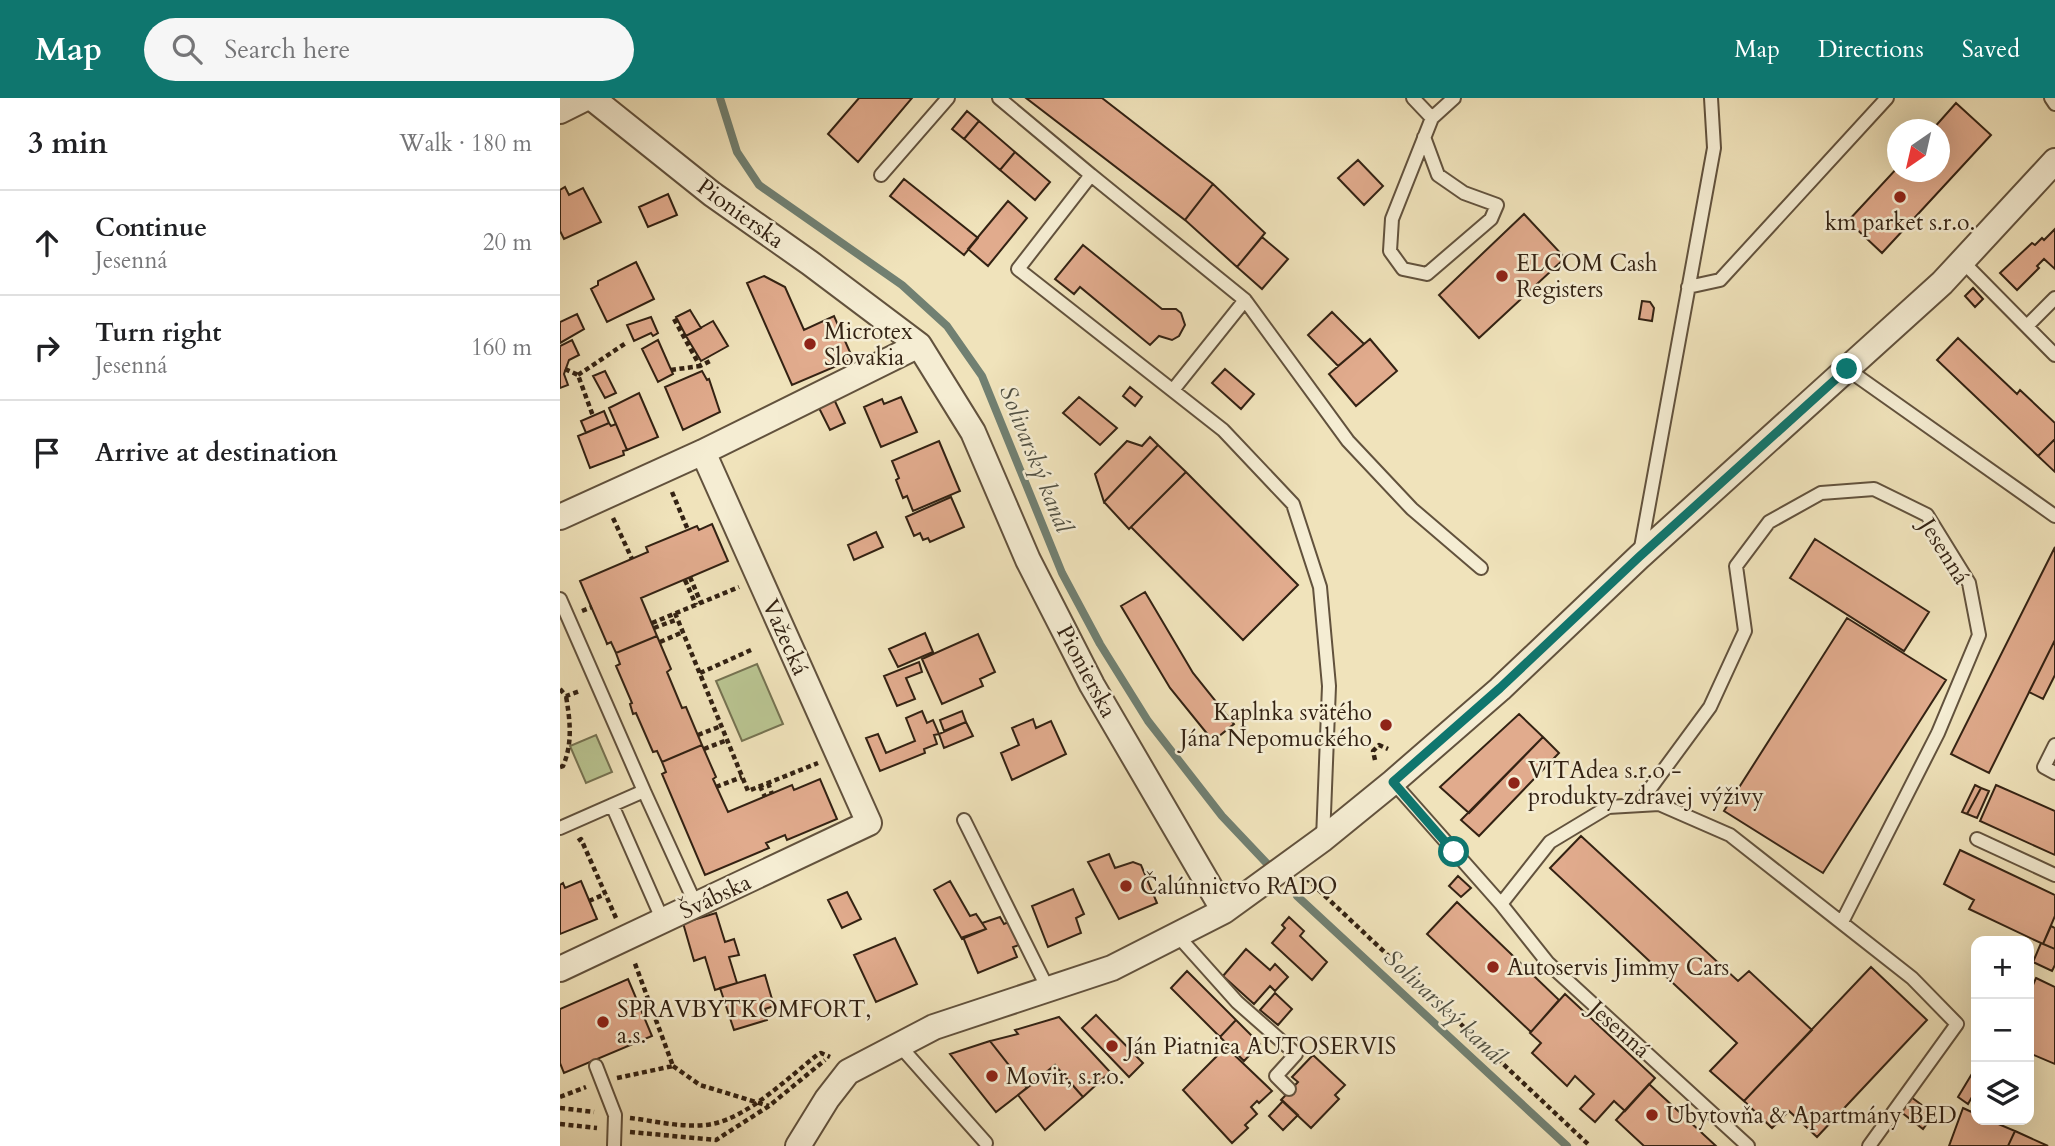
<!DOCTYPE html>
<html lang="en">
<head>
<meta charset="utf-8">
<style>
	:root { --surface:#fff; --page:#f6f6f6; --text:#202124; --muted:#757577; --line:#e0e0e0; --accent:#0f766e }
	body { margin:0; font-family:Cardo,serif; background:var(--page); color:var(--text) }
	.controls { position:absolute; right:21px; bottom:21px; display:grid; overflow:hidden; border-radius:14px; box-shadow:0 7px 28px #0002 }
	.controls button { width:63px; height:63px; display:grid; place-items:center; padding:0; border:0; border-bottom:2px solid var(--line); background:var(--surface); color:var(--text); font:35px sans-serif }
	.compass { position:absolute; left:1327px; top:21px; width:63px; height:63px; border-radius:50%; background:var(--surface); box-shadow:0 7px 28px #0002; rotate:214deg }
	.stop { position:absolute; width:21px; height:21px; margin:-16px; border:5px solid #0f766e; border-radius:50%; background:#fff }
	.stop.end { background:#0f766e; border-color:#fff; box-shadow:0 2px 7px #0008 }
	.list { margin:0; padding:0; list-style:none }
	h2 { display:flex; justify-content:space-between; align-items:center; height:91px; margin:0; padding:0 28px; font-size:30px }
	h2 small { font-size:23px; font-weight:400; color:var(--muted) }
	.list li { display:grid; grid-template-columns:46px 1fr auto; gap:21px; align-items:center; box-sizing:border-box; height:105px; padding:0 28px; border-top:2px solid var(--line) }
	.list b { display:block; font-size:26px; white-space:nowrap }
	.list p { margin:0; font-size:23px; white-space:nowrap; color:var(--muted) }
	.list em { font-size:23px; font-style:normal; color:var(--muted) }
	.icon { flex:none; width:38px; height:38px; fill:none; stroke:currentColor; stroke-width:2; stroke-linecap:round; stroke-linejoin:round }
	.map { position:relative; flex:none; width:1495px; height:1048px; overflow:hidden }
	header { display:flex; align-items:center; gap:42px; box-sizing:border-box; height:98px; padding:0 35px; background:var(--accent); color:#fff }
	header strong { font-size:33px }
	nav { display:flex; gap:38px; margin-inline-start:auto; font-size:24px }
	.search { width:490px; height:63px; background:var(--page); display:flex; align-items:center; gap:18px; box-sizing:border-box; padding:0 24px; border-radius:38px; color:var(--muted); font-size:26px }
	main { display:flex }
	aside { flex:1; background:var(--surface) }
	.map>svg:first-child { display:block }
	.green { fill:#b9c491; stroke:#767352; stroke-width:2 }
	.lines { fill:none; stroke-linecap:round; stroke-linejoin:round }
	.stream { stroke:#718072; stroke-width:8 }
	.building { fill:#e1ab8d; stroke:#332213; stroke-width:2 }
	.service-casing { stroke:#62523d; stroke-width:16 }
	.minor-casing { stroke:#62523d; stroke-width:28 }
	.path { stroke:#332213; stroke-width:4.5; stroke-dasharray:5 3.5; stroke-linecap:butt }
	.service { stroke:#f5edd3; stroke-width:12 }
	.minor { stroke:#f5edd3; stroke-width:24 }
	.route { stroke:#0f766e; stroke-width:9 }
	.poi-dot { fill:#8f2418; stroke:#f5edd3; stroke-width:2.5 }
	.labels { text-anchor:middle; stroke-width:5; stroke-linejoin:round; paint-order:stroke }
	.street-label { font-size:23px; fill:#332213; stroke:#f5edd3 }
	.poi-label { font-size:23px; fill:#332213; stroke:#f5edd3; text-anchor:start }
	.water-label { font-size:24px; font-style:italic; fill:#525143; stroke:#f5edd3 }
</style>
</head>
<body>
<header>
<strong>Map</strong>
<div class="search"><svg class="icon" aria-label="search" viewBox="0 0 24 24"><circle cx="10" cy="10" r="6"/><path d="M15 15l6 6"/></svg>Search here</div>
<nav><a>Map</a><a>Directions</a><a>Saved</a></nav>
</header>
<main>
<aside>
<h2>3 min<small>Walk · 180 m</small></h2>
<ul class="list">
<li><svg class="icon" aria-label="ahead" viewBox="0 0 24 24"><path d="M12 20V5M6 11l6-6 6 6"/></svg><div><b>Continue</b><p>Jesenná</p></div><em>20 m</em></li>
<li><svg class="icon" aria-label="right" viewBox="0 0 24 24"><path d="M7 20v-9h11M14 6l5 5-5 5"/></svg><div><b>Turn right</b><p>Jesenná</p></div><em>160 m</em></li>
<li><svg class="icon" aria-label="arrive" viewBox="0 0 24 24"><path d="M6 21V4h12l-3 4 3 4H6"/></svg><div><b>Arrive at destination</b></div></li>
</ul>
</aside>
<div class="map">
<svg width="1495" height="1048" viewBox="0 0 1495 1048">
	<rect width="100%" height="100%" fill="#f0e3bb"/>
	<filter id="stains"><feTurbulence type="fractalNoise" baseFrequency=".00286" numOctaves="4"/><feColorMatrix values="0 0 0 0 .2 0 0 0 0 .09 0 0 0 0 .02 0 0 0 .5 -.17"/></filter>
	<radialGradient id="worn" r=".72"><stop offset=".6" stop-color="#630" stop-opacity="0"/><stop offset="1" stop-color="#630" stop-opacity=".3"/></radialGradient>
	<path class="green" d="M197,566L223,626L182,643L156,583Z
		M36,637L52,674L26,685L10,648Z"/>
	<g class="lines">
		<path class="stream" d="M160,0L177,54L199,87L342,187L387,228L422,278L502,475L540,546L588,623L662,718L714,773
			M737,798L1007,1048"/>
	</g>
	<path class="building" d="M299,0H352L298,64L268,36Z
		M466,0H542L653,86L625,122Z
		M1396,5L1431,37L1322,155L1288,123L1338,69V74H1380V32H1372Z
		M407,13L419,23L404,41L392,31Z
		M419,23L455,54L440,72L404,41Z
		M455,54L490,84L475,102L440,72Z
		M798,62L823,88L804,107L778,80Z
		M344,81L418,140L404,157L330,98Z
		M653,86L705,135L677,169L625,122Z
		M5,89L9,97L23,90L41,124L4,141L0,133V92Z
		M108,96L117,117L88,129L79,109Z
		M448,103L467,120L428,168L408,151Z
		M964,116L1005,160L919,240L879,197Z
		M1495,131V171L1484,161L1477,168L1479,170L1457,192L1440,175L1472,145L1475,147L1482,140L1484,142Z
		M702,139L728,161L702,191L677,169Z
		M523,147L602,211H616L621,215L625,227L619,238L612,242L599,238L590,247L520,189L514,196L495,181Z
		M76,164L94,201L47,224L31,191L38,187V183Z
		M204,178L225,189L244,232L274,218L293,261L232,287L187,185Z
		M1413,190L1423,201L1415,209L1405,198Z
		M1082,203L1090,204L1094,210L1092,223L1079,221Z
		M130,212L141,230L126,238L116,219Z
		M772,214L804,246L778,268L748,237Z
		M17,216L24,231L0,245V224Z
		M91,219L98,235L93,238L91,235L74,243L67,227Z
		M153,223L168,248L141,263L126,238Z
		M1398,240L1457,296L1460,292L1495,325V341L1478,358L1377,262Z
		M810,241L837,273L796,308L769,276Z
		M12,242L19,257L9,262L4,276L8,287L0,290V248Z
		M98,242L113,276L98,284L82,251Z
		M665,271L694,296L681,311L652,285Z
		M45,273L56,295L45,300L33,278Z
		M142,273L147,282L149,281L160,314L123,332L105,289Z
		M570,289L582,299L575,308L563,298Z
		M79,295L98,339L67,352L49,310Z
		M273,299L285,325L270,332L257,306Z
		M341,299L357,334L321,349L304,309L322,301L324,306Z
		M519,299L557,330L540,347L503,315Z
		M44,313L49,325L26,335L21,323Z
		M49,325L51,328L56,326L67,352L63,353L64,357L30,370L18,338Z
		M590,339L598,347L544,404L535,376L567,343L582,348Z
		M1495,341V374L1478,358Z
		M379,343L400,393L353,413L347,398L343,400L336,382L339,380L332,363Z
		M598,347L626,374L569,431L544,404Z
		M626,374L738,487L683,542L571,429Z
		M391,399L404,429L370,444L368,440L363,442L360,435L354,438L346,419Z
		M152,426L168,463L81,500L97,538L56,555L51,544L47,546L46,543L20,483L88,454L86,449L137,428L139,432Z
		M316,434L323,449L294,462L288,447Z
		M1255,441L1369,514L1344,553L1230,480Z
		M1495,449V542L1429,675L1391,656Z
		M585,494L633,575L674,626L653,643L610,590L561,508Z
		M1287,520L1386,582L1263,775L1164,713Z
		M365,535L373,554L338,569L329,551Z
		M418,536L435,574L420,581L423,588L382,606L362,561Z
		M97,538L111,571L107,574L122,610L126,609L142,647L102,664L97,653L93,654L76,615L73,616L70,606L72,605L56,568L60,566L56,555Z
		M1495,542V577L1483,601L1469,594Z
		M359,564L362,574L346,580L355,601L337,608L324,578Z
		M362,613L367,625L373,622L379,636L374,637L377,646L364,651L365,655L320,673L306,640L318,636L326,655L355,643L346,620Z
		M402,613L406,624L384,633L380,622Z
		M959,616L983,639L909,715L880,689Z
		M473,621L476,630L491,623L506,656L452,682L441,655L459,647L452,630Z
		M406,624L413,638L384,650L379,636Z
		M983,639L999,655L919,738L901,722Z
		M142,647L156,679L153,681L168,714L232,687L234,692L260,681L277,721L227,742L225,737L206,745L209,750L145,777L102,676L106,674L102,664Z
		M1415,687L1421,690L1407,716L1402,714Z
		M1436,687L1495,713V757L1420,723Z
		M1421,690L1429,693L1417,720L1407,716Z
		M1021,738L1178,883L1189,873L1252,932L1184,1003L1150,973L1177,945L990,770Z
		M1400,752L1495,797V818L1483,846L1409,811L1414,802L1384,786Z
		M549,756L555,770L573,764L581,767L597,805L559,821L528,764Z
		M898,778L911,790L901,799L889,788Z
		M21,783L37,821L0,836V787L3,785L5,790Z
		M390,783L410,818L416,816L426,831L402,841L374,792Z
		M513,791L524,816L516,820L521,835L488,849L472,808Z
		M287,794L301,821L282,830L268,802Z
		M897,804L999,902L971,934L867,836Z
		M156,815L165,844L174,841L179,857L169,859L177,885L155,892L145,859L134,863L123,825Z
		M440,819L444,826L451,823L462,846L453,849L457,859L418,875L403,839L426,831L422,825Z
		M729,819L744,833L740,838L767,864L752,882L712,845L725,830L722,827Z
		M1491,828L1495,830V851L1483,846Z
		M335,840L357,886L316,904L294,857Z
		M1481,845L1495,851V867L1492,873L1473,864Z
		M686,851L710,872L715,866L728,879L715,893L710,888L694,906L663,878Z
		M1311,869L1367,922L1257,1039L1229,1013L1212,1030L1184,1003Z
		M627,873L676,922L660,939L611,890Z
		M205,877L214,908L205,911L207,922L174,932L160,890Z
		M1476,880L1495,889V966L1469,955V896Z
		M68,881L92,938L4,975L0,965V911Z
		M715,895L732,911L718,927L700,912Z
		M1005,896L1095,980L1065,1013L1054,1003L1035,1024L1020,1011L1034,996L1015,978L1007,988L972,955L981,945L970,935Z
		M536,917L583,965L569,979L522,930Z
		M499,919L550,974L523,999L495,967L467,990L430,943L458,936L455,932Z
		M676,922L700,946L684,963L660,939Z
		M430,943L467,990L436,1014L390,956Z
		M666,949L712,993L699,1005L697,1003L691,1009L697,1016L685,1027L688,1030L672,1045L623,992Z
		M753,957L785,987L775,997L779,1001L751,1030L721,1002L738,984L732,979Z
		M495,967L523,999L485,1032L458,997Z
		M1416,969V992L1408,1006L1398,999Z
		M1089,986L1156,1048H1084L1056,1022Z
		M1351,999L1374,1016L1363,1031L1341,1014Z
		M723,1003L738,1017L723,1032L709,1018Z
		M1403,1010L1416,1016V1022H1429L1455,1033L1448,1048H1389Z
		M1455,1033L1488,1048H1448Z"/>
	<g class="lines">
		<defs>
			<path id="service" d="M439,0L531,77
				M853,0L872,20
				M1491,0L1495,6
				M864,39L878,77L904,95L937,107L931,121L867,176L843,171L830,153L832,121L872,20L894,0
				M321,77L388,0
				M1402,163L1495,257
				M1128,189L1160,182L1327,0
				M1467,228L1495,200
				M1287,271L1495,418
				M613,292L685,202
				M1080,455L1154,50L1151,0
				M0,501L84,693
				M1495,647L1484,669L1495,675
				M833,684L941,806L988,865L1188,1048
				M52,707L103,823
				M1078,707L1150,609L1185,533L1176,468L1209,424L1261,395L1314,391L1367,417L1409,485L1419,537L1378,635L1282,824
				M404,722L488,891
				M0,730L84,693L136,807
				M763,741L769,588L760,489L733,406L663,332L458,171L531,77L685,202L788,343L852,411L921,470
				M1417,741L1495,777
				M941,806L990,744L1048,709L1099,706L1170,737L1352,880L1397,926L1309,1048
				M617,837L677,904L736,956L716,978L729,991
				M339,947L426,1045
				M36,968L55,1017L54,1048"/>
			<path id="minor" d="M32,0L152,96L250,165L359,247L413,334L468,462L532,587L664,813
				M0,13L26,0
				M0,419L143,354L359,247
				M0,871L309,725L143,354
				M238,1048L267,1001L288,974L374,929L552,870L664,813L763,741L833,684L940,591L1079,459L1382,185L1495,63"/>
		</defs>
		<use href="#service" class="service-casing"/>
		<use href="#minor" class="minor-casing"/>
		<path class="path" d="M114,221L140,268L150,263
			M5,271L18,277L33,318
			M111,272L140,268
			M18,277L66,245
			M112,394L128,432
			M53,420L72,461
			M130,479L141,505
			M125,482L136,507
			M22,513L32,509
			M115,515L188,693L258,665
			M92,525L179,489
			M94,530L118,521
			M100,544L123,534
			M140,575L191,552
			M0,591L6,598L20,593
			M138,637L161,628
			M144,651L167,642
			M815,662L813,653L819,647L828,651
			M0,669L3,668C13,645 10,622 6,598
			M208,685L212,696
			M200,688L205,699
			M156,689L182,679
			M18,743L21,741L56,820
			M746,780L1030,1048
			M29,803L45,796
			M113,968L140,987L209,1008
			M57,980L113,968L74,863
			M0,999L26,989
			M0,1010L34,1014
			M70,1020C96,1023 126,1031 152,1026C188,1019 228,980 257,957L261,955L270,959
			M0,1026L37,1030
			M70,1034L156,1042L209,1008L265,962"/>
		<use href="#service" class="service"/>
		<use href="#minor" class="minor"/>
	</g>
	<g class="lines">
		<path class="route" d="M894,754L833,684L940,590L1079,459L1287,271"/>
	</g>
	<g class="poi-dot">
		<circle cx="1340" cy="99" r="7"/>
		<circle cx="942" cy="178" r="7"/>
		<circle cx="250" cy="246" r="7"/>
		<circle cx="826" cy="627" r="7"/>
		<circle cx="954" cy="685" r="7"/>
		<circle cx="566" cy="788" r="7"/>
		<circle cx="933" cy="869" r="7"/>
		<circle cx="43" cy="924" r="7"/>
		<circle cx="552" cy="948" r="7"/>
		<circle cx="432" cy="978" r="7"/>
		<circle cx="1092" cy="1017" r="7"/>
	</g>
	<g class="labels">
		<g class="street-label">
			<text transform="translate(181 115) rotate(36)" y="8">Pionierska</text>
			<text transform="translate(1385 453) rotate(58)" y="8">Jesenná</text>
			<text transform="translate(226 539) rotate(66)" y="8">Važecká</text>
			<text transform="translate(527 573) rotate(62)" y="8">Pionierska</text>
			<text transform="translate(155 798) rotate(-25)" y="8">Švábska</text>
			<text transform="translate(1060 931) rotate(42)" y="8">Jesenná</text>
		</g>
		<g class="poi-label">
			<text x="1340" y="132" text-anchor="middle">km parket s.r.o.</text>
			<text x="956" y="173">ELCOM Cash<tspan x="956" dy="26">Registers</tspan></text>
			<text x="264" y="241">Microtex<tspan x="264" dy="26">Slovakia</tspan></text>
			<text x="812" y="622" text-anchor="end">Kaplnka svätého<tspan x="812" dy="26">Jána Nepomuckého</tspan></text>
			<text x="968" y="680">VITAdea s.r.o -<tspan x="968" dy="26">produkty zdravej výživy</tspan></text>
			<text x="580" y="796">Čalúnnictvo RADO</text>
			<text x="947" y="877">Autoservis Jimmy Cars</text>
			<text x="57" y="919">SPRAVBYTKOMFORT,<tspan x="57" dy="26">a.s.</tspan></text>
			<text x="566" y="956">Ján Piatnica AUTOSERVIS</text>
			<text x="446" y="986">Movir, s.r.o.</text>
			<text x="1106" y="1025">Ubytovňa &amp; Apartmány BED</text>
		</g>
		<g class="water-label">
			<text transform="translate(476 361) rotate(68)" y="8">Solivarský kanál</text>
			<text transform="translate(885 909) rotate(43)" y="8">Solivarský kanál</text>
		</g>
	</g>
	<rect width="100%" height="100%" filter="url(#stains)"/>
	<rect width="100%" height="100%" fill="url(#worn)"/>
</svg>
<div class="controls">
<button>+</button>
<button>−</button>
<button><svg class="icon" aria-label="layers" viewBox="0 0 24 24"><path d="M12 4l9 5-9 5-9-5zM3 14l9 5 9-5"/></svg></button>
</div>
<svg class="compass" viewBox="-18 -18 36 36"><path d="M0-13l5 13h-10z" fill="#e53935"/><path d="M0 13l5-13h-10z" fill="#757577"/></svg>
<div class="stop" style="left:894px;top:754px"></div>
<div class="stop end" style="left:1287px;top:271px"></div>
</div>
</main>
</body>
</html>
